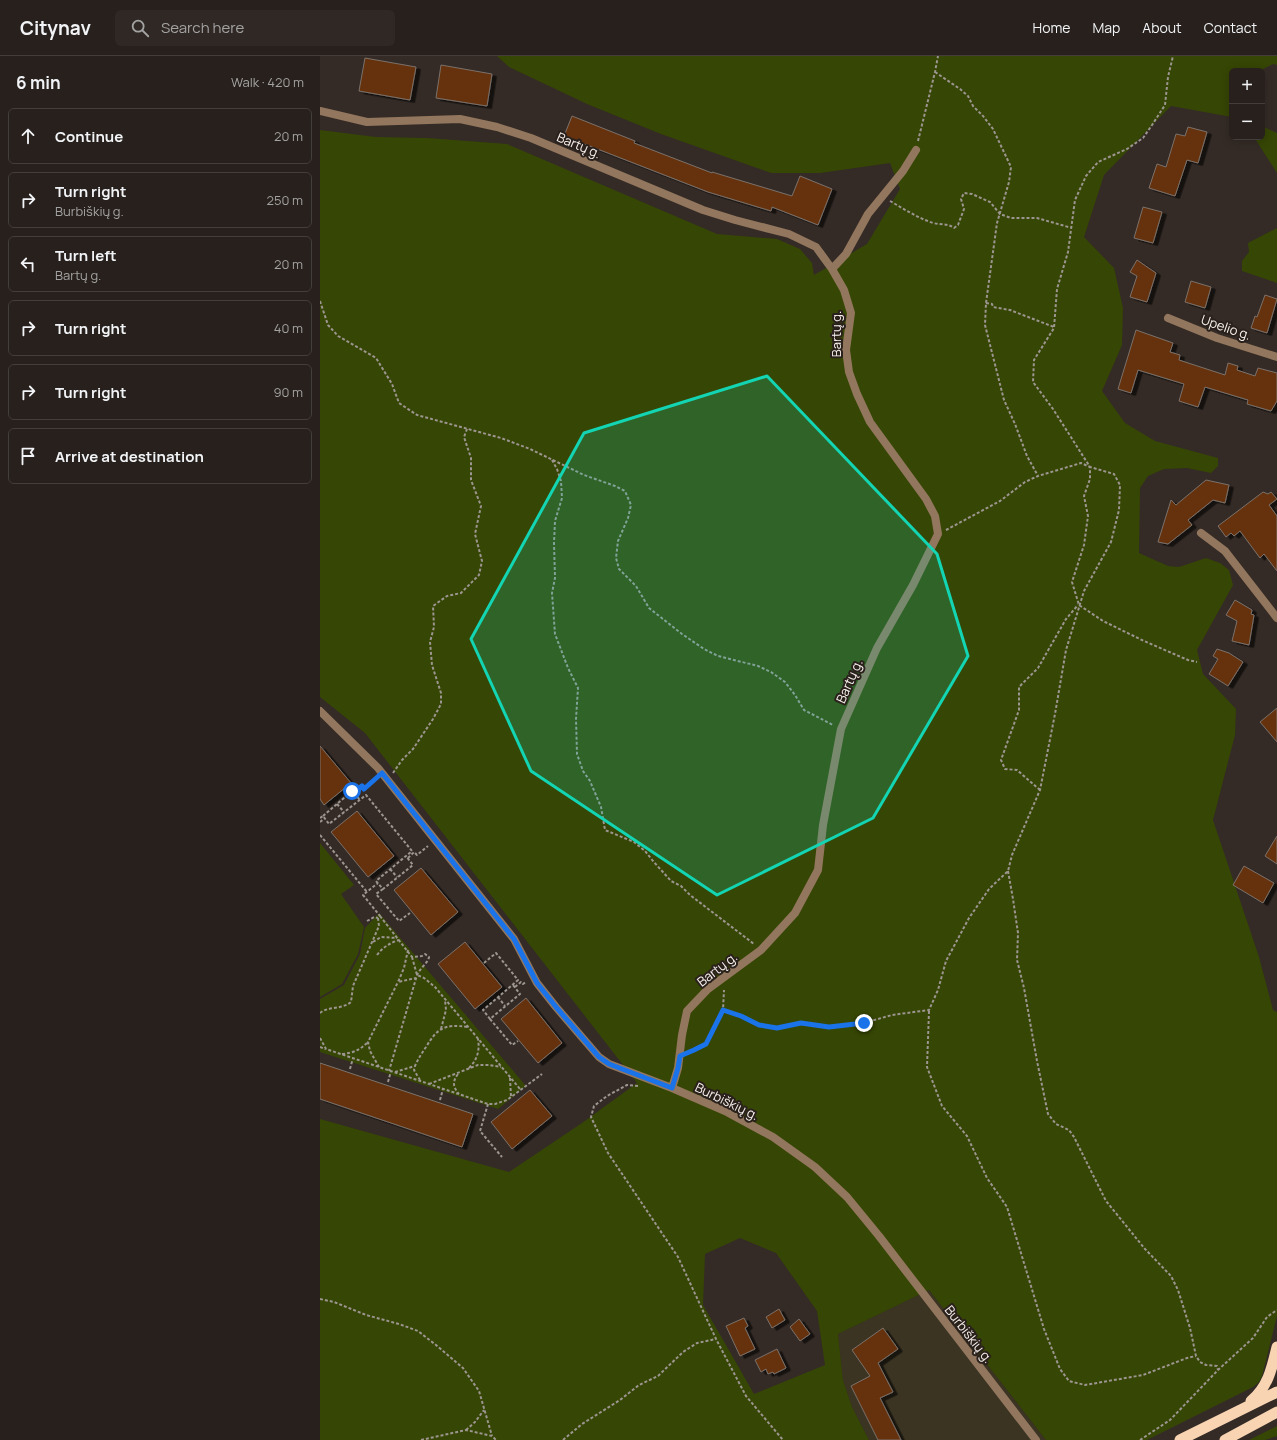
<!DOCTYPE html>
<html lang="en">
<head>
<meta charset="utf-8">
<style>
	:root { --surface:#27201c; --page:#2f2825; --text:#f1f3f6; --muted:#a4a3a3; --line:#433e3b }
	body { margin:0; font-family:Manrope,sans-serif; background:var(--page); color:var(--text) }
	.controls { position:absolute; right:12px; top:12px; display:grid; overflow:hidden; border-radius:6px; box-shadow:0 2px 10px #0003 }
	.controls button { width:36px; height:36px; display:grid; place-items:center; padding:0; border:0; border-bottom:1px solid var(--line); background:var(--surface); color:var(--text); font:20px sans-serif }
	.stop { position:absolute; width:12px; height:12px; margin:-9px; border:3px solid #1a73e8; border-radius:50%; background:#fff }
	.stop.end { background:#1a73e8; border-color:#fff; box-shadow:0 1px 4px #0008 }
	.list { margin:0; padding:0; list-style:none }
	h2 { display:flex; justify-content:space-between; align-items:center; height:52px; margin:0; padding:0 16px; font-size:17px }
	h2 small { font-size:13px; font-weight:400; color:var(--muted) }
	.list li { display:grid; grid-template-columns:26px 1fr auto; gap:12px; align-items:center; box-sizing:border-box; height:56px; margin:0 8px 8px; padding:0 8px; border:1px solid var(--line); border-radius:6px }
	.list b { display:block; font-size:15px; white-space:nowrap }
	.list p { margin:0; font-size:13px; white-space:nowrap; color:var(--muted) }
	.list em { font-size:13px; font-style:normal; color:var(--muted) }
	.icon { flex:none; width:22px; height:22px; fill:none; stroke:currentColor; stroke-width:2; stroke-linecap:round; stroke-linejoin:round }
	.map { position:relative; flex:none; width:957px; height:1384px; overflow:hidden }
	header { display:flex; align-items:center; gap:24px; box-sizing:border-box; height:56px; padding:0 20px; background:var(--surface); border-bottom:1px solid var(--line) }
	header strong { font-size:19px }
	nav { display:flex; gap:22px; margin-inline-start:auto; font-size:14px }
	.search { width:280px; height:36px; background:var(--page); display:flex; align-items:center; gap:10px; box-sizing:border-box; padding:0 14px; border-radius:6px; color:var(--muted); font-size:15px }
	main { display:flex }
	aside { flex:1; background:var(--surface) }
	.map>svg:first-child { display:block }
	.industrial { fill:#3b3423 }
	.green { fill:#364604; fill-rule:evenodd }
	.building { fill:#66320a; stroke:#7b716b; filter:url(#shadow) }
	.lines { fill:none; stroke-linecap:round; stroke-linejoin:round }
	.path { stroke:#9c9590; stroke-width:2; stroke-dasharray:3 2; stroke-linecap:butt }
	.minor { stroke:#92765d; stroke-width:8 }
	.trunk { stroke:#f8d4b2; stroke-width:11 }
	.route { stroke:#1a73e8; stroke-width:5 }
	.marked { fill:#13d5b3; fill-opacity:0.2; stroke:#13d5b3; stroke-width:3; stroke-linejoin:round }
	.labels { text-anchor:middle; stroke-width:4; stroke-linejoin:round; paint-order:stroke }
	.street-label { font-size:13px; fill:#f7f1ed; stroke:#2a211c }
</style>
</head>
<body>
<header>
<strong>Citynav</strong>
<div class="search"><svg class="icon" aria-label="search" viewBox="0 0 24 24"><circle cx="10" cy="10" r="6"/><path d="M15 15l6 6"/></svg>Search here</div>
<nav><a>Home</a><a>Map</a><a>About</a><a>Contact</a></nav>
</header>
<main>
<aside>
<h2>6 min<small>Walk · 420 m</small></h2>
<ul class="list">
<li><svg class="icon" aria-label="ahead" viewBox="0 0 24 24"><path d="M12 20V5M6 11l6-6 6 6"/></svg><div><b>Continue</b></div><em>20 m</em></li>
<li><svg class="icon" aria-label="right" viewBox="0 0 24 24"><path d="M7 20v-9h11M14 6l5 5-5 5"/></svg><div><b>Turn right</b><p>Burbiškių g.</p></div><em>250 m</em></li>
<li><svg class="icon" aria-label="left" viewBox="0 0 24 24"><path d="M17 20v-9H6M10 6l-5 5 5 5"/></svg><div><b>Turn left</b><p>Bartų g.</p></div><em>20 m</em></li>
<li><svg class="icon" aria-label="right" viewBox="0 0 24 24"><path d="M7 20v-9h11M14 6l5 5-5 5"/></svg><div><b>Turn right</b></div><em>40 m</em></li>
<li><svg class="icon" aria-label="right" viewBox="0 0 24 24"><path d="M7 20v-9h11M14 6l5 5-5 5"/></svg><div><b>Turn right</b></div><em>90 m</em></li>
<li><svg class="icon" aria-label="arrive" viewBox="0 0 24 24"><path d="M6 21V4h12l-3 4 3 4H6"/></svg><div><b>Arrive at destination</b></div></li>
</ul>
</aside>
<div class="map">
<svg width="957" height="1384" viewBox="0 0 957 1384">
	<defs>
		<filter id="shadow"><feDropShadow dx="4.5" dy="2.5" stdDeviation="0" flood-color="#0009"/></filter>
	</defs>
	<rect width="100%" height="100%" fill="#342b26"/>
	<path class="industrial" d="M609,1234L726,1384H549L532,1351L523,1324L518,1278Z"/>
	<path class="green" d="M177,0H957V9L953,8L943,13L942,18V15H912V61L851,50L784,119L764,181L794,212L803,252L802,289L782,335L805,367L835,385L898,402V410L891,417L867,412L844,413L828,420L820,432L819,497L848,510L859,511L886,502L900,507L909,514L913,529L877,594L883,618L916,653L915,679L893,764L939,901L953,954L957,956V1260L942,1320L939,1326L933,1331L827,1384H726L609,1234L518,1278L523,1324L532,1351L549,1384H0V1063L189,1116L262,1067L317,1027L45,677L0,641V74L56,81L107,82L187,88L397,178L457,183L480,193L492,207L494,219L547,188L580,133L570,107L500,117H451L341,78L267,48L189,11ZM420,1182L456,1197L497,1255L505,1309L434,1338L383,1249L385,1198Z
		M942,70L957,77V117L934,81H942Z
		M957,172V227L922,215V205L929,196L928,187Z
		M0,787L34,829L21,838L44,871L38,898L22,928L0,941Z
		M59,857L206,1030L178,1053L0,996V943L24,929L40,898L45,872Z
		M957,1370V1380L945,1384H929Z"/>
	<path class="building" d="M45,2L96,11L90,44L39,35Z
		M121,9L172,18L167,50L116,42Z
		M252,60L315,85L314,87L392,117V116L472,140L480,120L512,133L498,169L452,151L451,155L388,136L244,80Z
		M868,71L887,76L878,107L867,104L855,140L829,132L837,108L846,111L856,78L865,80Z
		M823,151L842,156L833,187L814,182Z
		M817,204L836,217L827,246L810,241L817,220L810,216Z
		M871,225L891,231L885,252L865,246Z
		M945,239L957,243L947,277L931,272L935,260L937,261Z
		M816,274L853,287L850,296L860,299L859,304L905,319L908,307L918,310L917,314L935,320L938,312L957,317V345L951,355L927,348L928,344L885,331L878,351L859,345L864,328L818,314L811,337L798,333Z
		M886,424L909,429L905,447L893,444L868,464L872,469L848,488L838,486L851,444L856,449Z
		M943,436L948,438L951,436L957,443L949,449L957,460V515L944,498L940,502L920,475L914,480L911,477L906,481L898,470Z
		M915,544L932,554L931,558L934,559L929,589L912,585L917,565L906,559Z
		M897,593L909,597L923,606L908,630L889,618L898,603L893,600Z
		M957,652V686L940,666Z
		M0,690L31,727L4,749L0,743Z
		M37,755L74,800L48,821L11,776Z
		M957,780V808L945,800Z
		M924,810L954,827L943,847L913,829Z
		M101,812L138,856L111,879L74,834Z
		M145,886L182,931L155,953L118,908Z
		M206,942L242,987L218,1007L181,963Z
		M0,1007L153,1058L142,1091L0,1043Z
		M210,1034L232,1060L192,1093L171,1066Z
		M459,1253L465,1264L452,1272L446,1261Z
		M424,1262L428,1270L425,1272L435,1293L420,1300L406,1270Z
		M479,1263L490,1278L480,1285L470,1271Z
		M563,1272L578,1293L558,1307L573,1336L560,1342L581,1384H558L531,1330L550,1320L532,1294Z
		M457,1293L466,1312L454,1318L453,1316L448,1318L446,1313L441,1316L435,1304Z"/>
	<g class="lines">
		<path class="path" d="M615,16L640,33L648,40L653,50L663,60L673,73L691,111L689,126L677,167L666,247L665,269L684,344L695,368L707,400L718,420
			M598,85L615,16L618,0
			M570,145C584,153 598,162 613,167C621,169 627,167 634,172L638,169L644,153L641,143L644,137L652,138L670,146L680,158L691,162H717L752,172
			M0,245L8,269L18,280L56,302L72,328L79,347L97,359L181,382L210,393L264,419L295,430L305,435L311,449L308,462L298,485L296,502L299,513L316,530L329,552L362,578L384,593L398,600L438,610L451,616L465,626L475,639L484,654L513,669
			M666,247L672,248L673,251L690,254L734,271
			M232,404L237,413L241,425L242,442L235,465L234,487L235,522L232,537L235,578L248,612L258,632L256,663L257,698L263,715L270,725L281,751L285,774L314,786L325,795L333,805L351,825L361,830L370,839L434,888
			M626,474L680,445L705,426L718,420L761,407L770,411V423L764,440L768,460L764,489L752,526L759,549L783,565L824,585L868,604L877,606
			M73,717L82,704L93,693L113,663L121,648V637L112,609L110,586L114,571L113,550L127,540L141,537L159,519L162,505L155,478L161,450L151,424V402L144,381L147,373
			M720,734L697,714L685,713L681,704L699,654V631L718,612L746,563L758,549
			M34,737L40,744
			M17,748L24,756
			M3,760L32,735L34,737L42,730L44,733L55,723
			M0,762L3,760L9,768L46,739L92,795L56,825L63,833L93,809L86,800
			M0,766L5,762
			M0,779L47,836
			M88,802L94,796L97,799L108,790
			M70,813L77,821
			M688,815L693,843L698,877L697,904L704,932L717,1005L728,1058L736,1068L749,1074L754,1081L786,1145L825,1193L851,1220L858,1234L870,1272L876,1300L880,1306L886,1309L897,1310L898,1314
			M63,833L56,838L79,865L90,857
			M60,860L92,901L102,900L105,898L109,901C108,907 100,912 97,919L69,1015
			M47,865L54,861L58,862
			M53,886L61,881L77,882
			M88,894L84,912L78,926L96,922
			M57,899C63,891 70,887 79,884
			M92,901L97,919L104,922L115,931L200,1033
			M164,907L176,897L198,924L163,954L170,963L200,938L193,929
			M195,931L201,926L203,928L206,926
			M178,941L185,950
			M403,954L421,960L439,969L457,972L481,967L509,971L544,967L572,959L609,954L618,934L626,905L649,862L669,833L688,815L692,799L720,734L735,658L746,594L764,535L791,486L799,454L800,429L794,418L770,411L733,353L713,326L714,304L734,272L737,233L748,196L755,144L766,120L778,106L807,93L823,82L832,69L845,49L848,21L853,0
			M609,955L607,1011L622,1050L647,1080L667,1122L687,1151L724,1273L740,1313L749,1325L765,1329L823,1319L867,1302L876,1300
			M0,957C8,950 21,954 31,946L33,930L59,870L58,862L60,860L43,839L58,827
			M170,963L192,989L198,985
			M121,973L126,954L125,944
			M0,982L6,993L168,1048H175L187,1044L222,1018
			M0,991L5,993
			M369,997L386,988L403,954L404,934
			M22,998C33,997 40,994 48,986
			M59,1011L50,995L48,986L78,926
			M149,1012C157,1004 160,995 158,983
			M30,1013L33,1002
			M75,1016L95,1010
			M138,1018C132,1026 133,1031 139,1038
			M190,1022L191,1041
			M100,1024L94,1014L95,1010C98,1003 102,997 106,991C118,971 125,968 148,971
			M68,1026L71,1015
			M109,1028L158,1009H169L181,1011
			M318,1030L307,1029L287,1040L274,1050L271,1061L288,1097L358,1201L396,1283L426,1340L463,1384
			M120,1044L123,1033
			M168,1048L160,1075L182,1101
			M0,1243L14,1246L46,1259L79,1268L98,1275L116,1289L143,1312L159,1335L172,1380
			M146,1374L155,1366L164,1354
			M101,1384L146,1374L172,1380L176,1384
			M243,1384L262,1368L300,1344L319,1329L338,1320L363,1296L377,1287L396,1283
			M820,1384L850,1364L898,1314L933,1282L947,1261L957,1254"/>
		<path class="minor" d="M0,55L47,66L140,63L177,71L211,82L383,154L415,164L469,178L496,191L512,213L524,234L531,257L526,294L529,316L537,338L550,366L606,443L615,460L618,478L593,529L557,592L521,673L503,769L498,814L475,857L441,894L388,933L367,955L362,979L358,1012L352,1032
			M512,213L526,198L548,158L583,115L596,94
			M848,262L897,282L957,301
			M881,477L905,495L957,562
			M0,655L58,712L194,883L217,927L236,951L279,1001L289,1008L352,1032L405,1055L453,1081L495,1111L527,1141L559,1180L716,1384"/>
		<path class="trunk" d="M931,1345C948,1331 952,1312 957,1291
			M860,1384L957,1336
			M905,1384L957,1356"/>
	</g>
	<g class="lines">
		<path class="route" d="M32,735L34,737L42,730L44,733L62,717L194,883L217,927L236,951L279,1001L289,1008L352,1032L358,1012L360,1000L374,994L386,988L403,954L421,960L439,969L457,972L481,967L509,971L544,967"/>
	</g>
	<path class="marked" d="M447,320L617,498L648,600L553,762L397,839L211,715L151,583L264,377Z"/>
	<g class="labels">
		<g class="street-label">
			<text transform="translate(259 89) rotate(23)" y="5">Bartų g.</text>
			<text transform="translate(906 271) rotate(19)" y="5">Upelio g.</text>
			<text transform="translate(516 278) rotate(-90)" y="5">Bartų g.</text>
			<text transform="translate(529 625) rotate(-66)" y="5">Bartų g.</text>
			<text transform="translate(397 913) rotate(-38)" y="5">Bartų g.</text>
			<text transform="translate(407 1045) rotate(26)" y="5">Burbiškių g.</text>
			<text transform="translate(649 1278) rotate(52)" y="5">Burbiškių g.</text>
		</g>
	</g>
</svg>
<div class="controls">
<button>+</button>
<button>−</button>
</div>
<div class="stop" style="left:32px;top:735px"></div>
<div class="stop end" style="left:544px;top:967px"></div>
</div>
</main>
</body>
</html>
